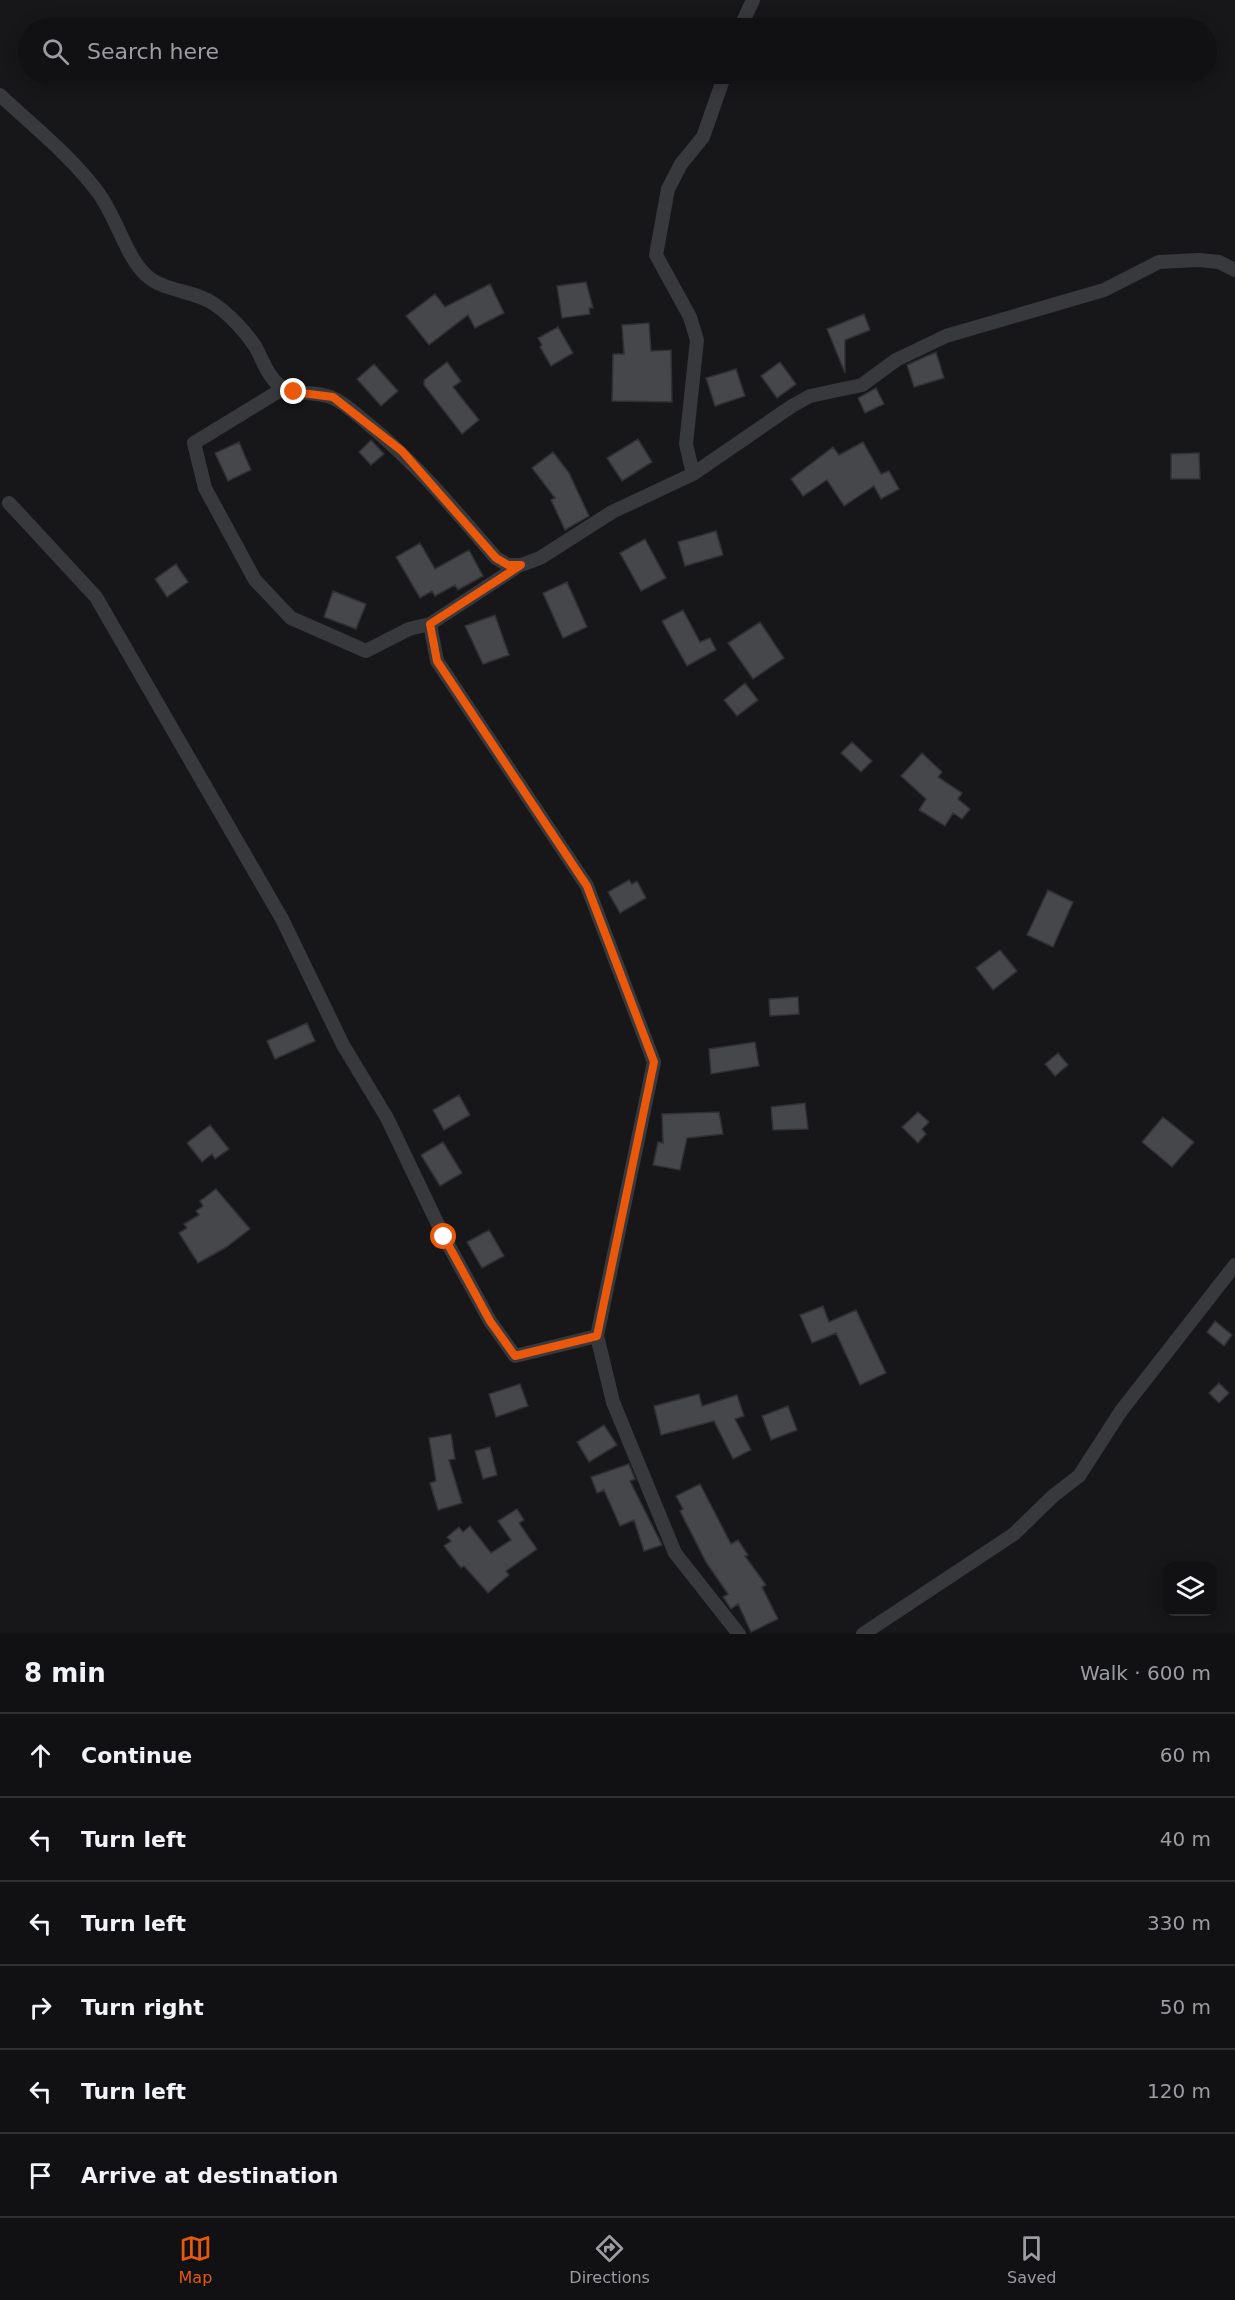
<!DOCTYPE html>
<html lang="en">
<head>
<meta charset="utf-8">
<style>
	:root { --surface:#111113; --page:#1a1a1c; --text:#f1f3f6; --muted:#9c9da0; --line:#303133; --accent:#ea580c }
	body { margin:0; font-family:"DejaVu Sans",sans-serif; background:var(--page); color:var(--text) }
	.controls { position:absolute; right:18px; bottom:18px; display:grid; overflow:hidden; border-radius:12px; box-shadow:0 3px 15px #0003 }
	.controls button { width:54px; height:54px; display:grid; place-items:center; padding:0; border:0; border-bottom:2px solid var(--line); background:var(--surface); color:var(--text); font:30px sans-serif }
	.stop { position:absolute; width:18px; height:18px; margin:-14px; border:4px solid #ea580c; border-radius:50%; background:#fff }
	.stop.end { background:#ea580c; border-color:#fff; box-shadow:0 2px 6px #0008 }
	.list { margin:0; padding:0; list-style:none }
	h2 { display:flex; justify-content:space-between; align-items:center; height:78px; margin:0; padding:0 24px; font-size:26px }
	h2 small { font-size:20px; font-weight:400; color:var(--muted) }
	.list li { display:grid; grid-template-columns:39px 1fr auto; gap:18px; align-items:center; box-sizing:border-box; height:84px; padding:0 24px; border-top:2px solid var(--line) }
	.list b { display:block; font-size:22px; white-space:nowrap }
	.list em { font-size:20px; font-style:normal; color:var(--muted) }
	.icon { flex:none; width:33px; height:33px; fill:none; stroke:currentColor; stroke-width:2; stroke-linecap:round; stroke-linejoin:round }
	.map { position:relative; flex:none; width:1235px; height:1634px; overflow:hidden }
	.search { position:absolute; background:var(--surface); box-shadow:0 3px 15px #0003; left:18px; right:18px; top:18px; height:66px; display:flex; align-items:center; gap:15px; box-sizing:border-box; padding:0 21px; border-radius:33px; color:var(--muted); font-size:22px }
	.sheet { height:582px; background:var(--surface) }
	nav { display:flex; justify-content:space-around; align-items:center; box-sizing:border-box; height:84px; border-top:2px solid var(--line); background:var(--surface); font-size:16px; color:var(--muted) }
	nav a { display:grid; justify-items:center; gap:3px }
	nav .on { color:var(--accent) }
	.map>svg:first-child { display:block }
	.building { fill:#46474b; stroke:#313134; stroke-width:1.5 }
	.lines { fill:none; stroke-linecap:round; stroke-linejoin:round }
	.minor { stroke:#38393d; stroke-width:14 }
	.route { stroke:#ea580c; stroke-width:8 }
</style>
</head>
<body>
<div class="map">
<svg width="1235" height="1634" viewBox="0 0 1235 1634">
	<rect width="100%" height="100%" fill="#171719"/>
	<path class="building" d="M586,282L593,308H589L590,314L562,318L557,286Z
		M490,284L504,313L475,328L468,315L429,345L406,316L435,294L445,307Z
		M864,314L870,330L845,340V373L827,329Z
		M649,323L651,351L671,350L672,402L612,401L613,354H624L622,325Z
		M558,327L573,353L551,366L540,347L542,345L538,338Z
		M936,352L944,378L914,387L907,365Z
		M447,362L461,381L453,387L479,420L462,434L424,385V380Z
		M780,362L796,384L777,398L761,376Z
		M374,364L398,391L381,406L357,379Z
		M736,369L745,396L715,406L706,378Z
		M876,388L884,404L865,413L858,398Z
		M638,439L652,462L622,481L607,458Z
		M371,440L384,454L371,465L359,452Z
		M239,442L251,470L228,481L215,453Z
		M863,442L881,474L889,471L899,489L881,499L874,486L844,506L827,480L803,496L791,479L833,447L839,455Z
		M553,452L569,473L589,516L565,530L551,500L555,498L532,468Z
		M1199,453L1200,479H1171V454Z
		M716,531L723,555L685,566L678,542Z
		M645,539L666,578L641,591L620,553Z
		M420,543L435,569L469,550L483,576L458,590L455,585L435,596L432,591L420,598L396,557Z
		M176,564L188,582L167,597L155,579Z
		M567,582L587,627L563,638L543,593Z
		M333,591L366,604L356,629L324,617Z
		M683,610L700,642L710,638L716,650L687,666L662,621Z
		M495,615L509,655L483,664L465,626Z
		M760,622L784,658L753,679L728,643Z
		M745,683L758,700L737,716L724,700Z
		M852,742L872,761L861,772L841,753Z
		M922,753L942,772L938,777L962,793L958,799L970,809L962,819L953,813L945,826L919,810L926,799L901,776Z
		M629,880L632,884L637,881L646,898L620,913L608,892Z
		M1048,890L1073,902L1053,947L1027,935Z
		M1000,950L1017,971L993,990L976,968Z
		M798,997L799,1014L770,1016L769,999Z
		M307,1023L315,1041L275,1059L267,1041Z
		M755,1042L759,1066L711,1074L709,1049Z
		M1058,1053L1068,1065L1055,1076L1045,1064Z
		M459,1095L470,1115L444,1130L433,1110Z
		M805,1103L808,1129L773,1130L771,1107Z
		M719,1112L723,1134L687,1138L680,1170L653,1165L658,1142L663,1143L662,1114Z
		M918,1112L929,1122L922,1129L926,1134L918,1143L902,1127Z
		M1163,1117L1194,1142L1172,1167L1142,1142Z
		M210,1125L229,1149L215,1159L212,1154L202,1162L187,1143Z
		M443,1142L462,1173L440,1186L421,1155Z
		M216,1189L250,1229L225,1248L198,1263L179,1233L187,1228L184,1224L199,1215L196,1211L203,1206L200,1201Z
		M489,1230L504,1256L482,1268L467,1242Z
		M823,1306L829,1322L856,1310L886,1373L860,1385L836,1333L812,1343L800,1315Z
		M1215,1321L1232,1335L1224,1346L1207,1332Z
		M1219,1383L1229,1393L1219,1403L1209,1393Z
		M520,1384L528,1406L496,1417L489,1394Z
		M699,1394L702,1406L737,1395L744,1416L735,1419L751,1450L733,1459L714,1421L661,1435L654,1406Z
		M788,1406L797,1430L771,1440L762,1416Z
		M604,1425L617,1445L589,1462L577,1442Z
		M451,1434L455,1459L449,1460L462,1503L438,1510L430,1483L436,1481L429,1438Z
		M490,1447L497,1475L483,1479L475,1451Z
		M629,1464L635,1479L630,1481L662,1545L644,1551L634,1520L620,1526L604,1490L597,1493L591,1477Z
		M700,1484L731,1544L738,1540L748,1555L745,1556L766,1585L762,1587L778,1619L751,1632L738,1604L731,1609L723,1597L728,1594L706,1562L680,1511L683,1509L676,1496Z
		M517,1509L524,1520L519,1523L537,1549L506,1571L509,1575L488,1593L464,1566L461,1568L444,1546L451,1541L447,1537L459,1527L463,1532L470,1526L491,1553L511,1540L498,1521Z"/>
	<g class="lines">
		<path class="minor" d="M740,28L753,0
			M0,95C33,126 70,155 97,191C116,215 126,258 147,276C165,292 194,290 214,304C229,314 245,331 255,346C262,358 267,376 279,385C295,398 317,389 335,399C347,405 357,415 367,423C416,463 455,510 496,558L508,565H521L540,558L612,512L693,474L792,406L810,396L862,385L896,360L946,336L1104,290L1159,262L1199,260L1219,262L1235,270
			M284,388L194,443L205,488L255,580L291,618L366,651L409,629L430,624
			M693,474L686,444L697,340L690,317L656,255L668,189L681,164L703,137L725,74
			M9,503L96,597L282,919L343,1045L387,1118L444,1237L490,1321L515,1356L597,1336
			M520,565L430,624L437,661L587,886L654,1062L597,1336L613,1402L675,1553L739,1634
			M863,1634L1014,1534L1053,1496L1079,1476L1121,1411L1235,1265"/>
	</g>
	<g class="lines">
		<path class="route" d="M294,392L333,397L402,451L496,558L508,565H521L430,624L437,661L587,886L654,1062L597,1336L515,1356L490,1321L444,1237"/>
	</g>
</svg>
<div class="controls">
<button><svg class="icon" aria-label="layers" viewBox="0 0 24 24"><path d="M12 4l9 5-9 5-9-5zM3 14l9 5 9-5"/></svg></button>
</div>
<div class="stop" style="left:444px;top:1237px"></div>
<div class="stop end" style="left:294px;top:392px"></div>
<div class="search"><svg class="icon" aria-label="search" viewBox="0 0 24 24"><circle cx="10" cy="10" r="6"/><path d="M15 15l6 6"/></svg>Search here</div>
</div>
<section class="sheet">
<h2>8 min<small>Walk · 600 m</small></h2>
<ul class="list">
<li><svg class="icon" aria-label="ahead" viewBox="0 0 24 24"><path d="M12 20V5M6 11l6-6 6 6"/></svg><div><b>Continue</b></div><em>60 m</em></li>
<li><svg class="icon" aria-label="left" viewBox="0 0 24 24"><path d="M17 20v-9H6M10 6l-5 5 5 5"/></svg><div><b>Turn left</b></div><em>40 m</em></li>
<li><svg class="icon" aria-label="left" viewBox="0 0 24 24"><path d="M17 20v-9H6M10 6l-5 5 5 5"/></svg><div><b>Turn left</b></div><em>330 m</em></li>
<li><svg class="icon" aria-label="right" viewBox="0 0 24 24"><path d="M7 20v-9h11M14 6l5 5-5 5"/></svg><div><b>Turn right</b></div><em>50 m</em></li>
<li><svg class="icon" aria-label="left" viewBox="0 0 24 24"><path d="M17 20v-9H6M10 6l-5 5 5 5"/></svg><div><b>Turn left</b></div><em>120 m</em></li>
<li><svg class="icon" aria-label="arrive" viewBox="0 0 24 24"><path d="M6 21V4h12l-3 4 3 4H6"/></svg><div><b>Arrive at destination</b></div></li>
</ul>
</section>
<nav>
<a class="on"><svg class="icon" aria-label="map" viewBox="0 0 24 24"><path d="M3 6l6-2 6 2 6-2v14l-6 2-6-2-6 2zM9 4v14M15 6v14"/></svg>Map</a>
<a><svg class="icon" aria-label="directions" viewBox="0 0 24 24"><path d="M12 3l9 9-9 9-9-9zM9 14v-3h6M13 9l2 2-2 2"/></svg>Directions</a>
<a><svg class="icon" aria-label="saved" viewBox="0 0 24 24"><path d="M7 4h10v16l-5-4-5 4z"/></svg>Saved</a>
</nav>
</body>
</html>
